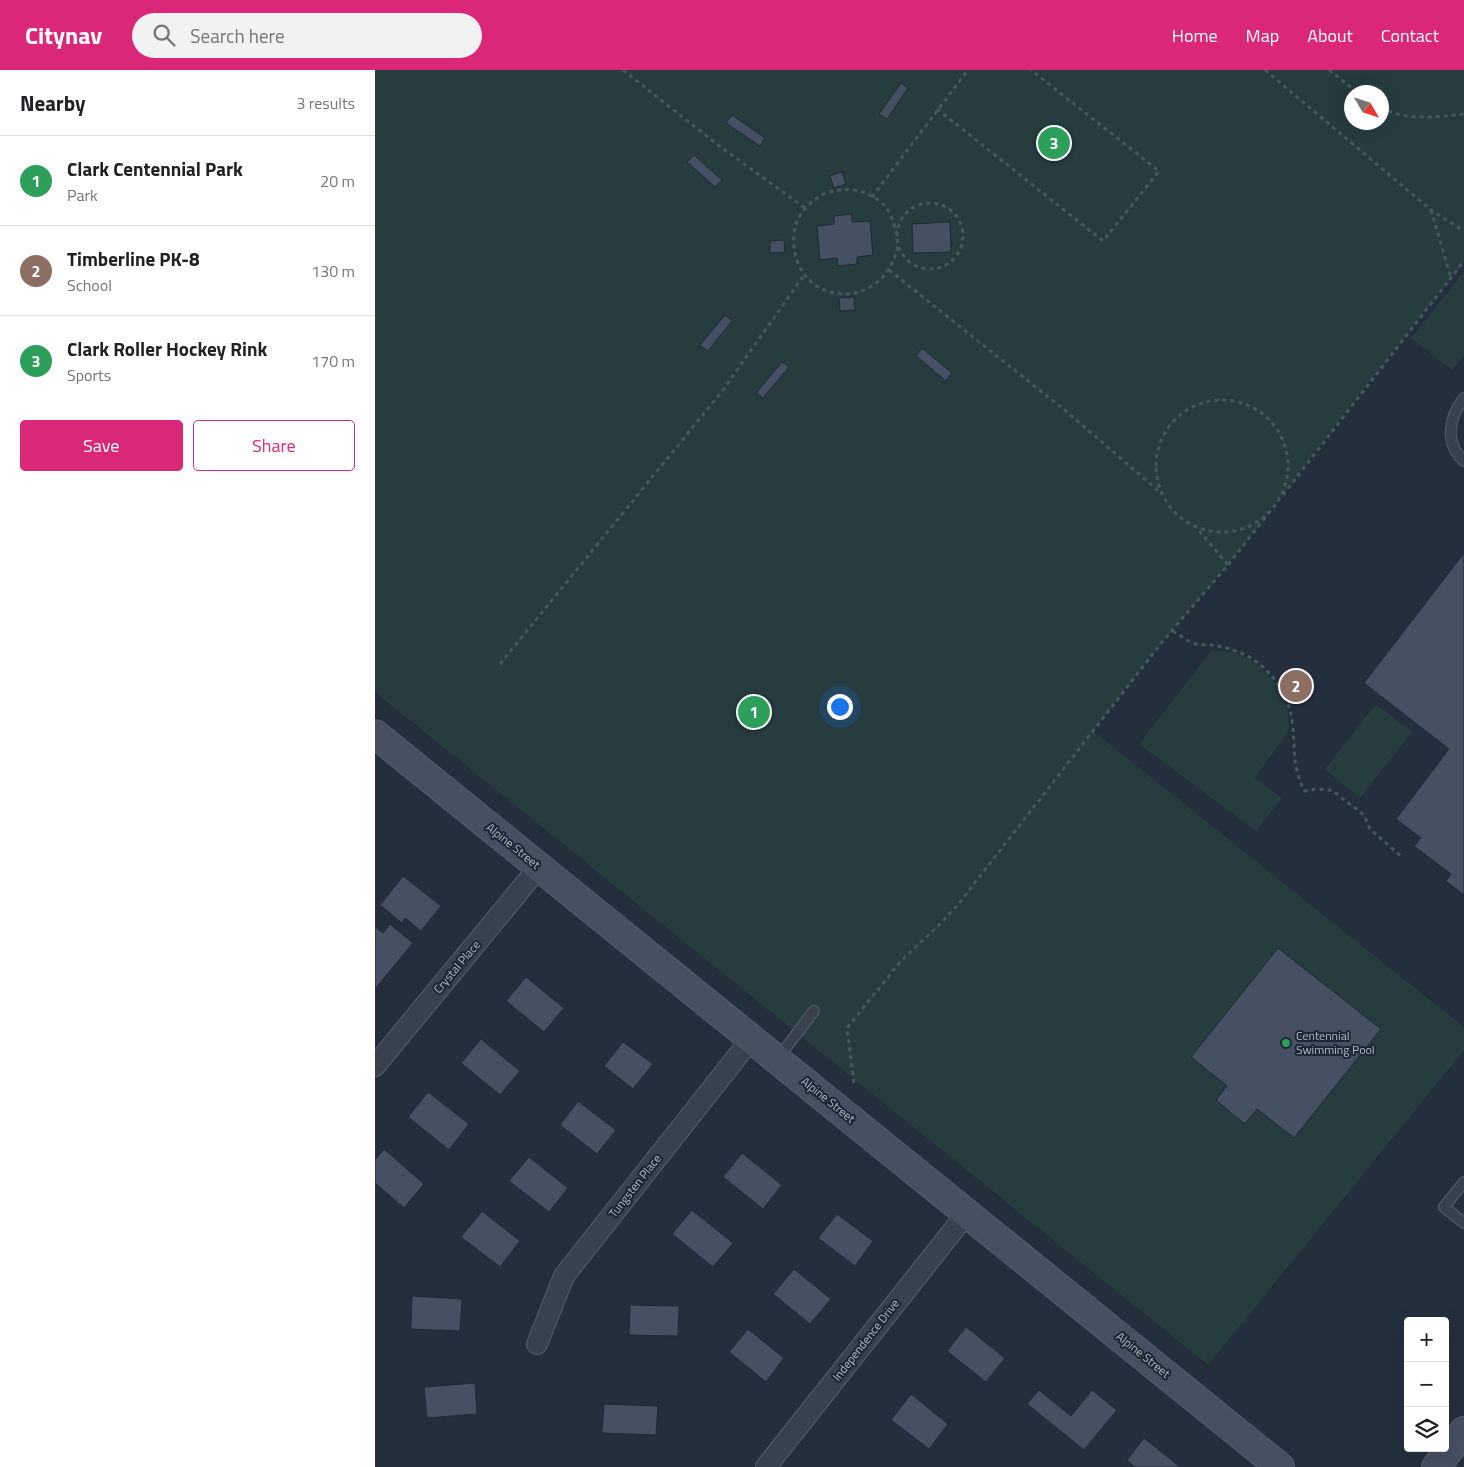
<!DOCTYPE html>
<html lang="en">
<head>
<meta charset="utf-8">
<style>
	:root { --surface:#fff; --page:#f2f2f2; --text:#202124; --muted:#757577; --line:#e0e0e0; --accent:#db2777 }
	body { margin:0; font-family:"Titillium Web",sans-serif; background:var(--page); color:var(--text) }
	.controls { position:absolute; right:15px; bottom:15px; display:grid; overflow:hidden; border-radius:5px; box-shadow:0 5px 20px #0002 }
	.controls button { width:45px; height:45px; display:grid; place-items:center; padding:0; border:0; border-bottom:1px solid var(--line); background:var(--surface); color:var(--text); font:25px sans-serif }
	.compass { position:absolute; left:969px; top:15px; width:45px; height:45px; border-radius:50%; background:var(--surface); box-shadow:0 5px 20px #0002; rotate:129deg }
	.you { position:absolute; left:464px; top:636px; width:18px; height:18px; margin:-12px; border:4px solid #fff; border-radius:50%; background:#1a73e8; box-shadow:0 0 0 8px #1a73e833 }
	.badge { display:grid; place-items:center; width:32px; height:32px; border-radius:50%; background:var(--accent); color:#fff; font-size:16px; font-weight:700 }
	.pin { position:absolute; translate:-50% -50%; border:2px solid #fff; box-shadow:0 1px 5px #0006 }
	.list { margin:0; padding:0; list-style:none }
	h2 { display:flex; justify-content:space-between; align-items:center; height:65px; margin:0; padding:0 20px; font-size:21px }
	h2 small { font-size:16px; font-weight:400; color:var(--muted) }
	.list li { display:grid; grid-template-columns:32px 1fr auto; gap:15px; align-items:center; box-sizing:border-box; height:90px; padding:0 20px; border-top:1px solid var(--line) }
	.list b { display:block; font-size:19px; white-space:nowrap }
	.list p { margin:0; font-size:16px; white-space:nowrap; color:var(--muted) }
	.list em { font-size:16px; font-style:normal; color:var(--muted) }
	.actions { display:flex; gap:10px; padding:15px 20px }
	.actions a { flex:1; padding:11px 0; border:1px solid var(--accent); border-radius:5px; text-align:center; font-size:18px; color:var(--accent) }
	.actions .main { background:var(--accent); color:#fff }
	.icon { flex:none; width:28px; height:28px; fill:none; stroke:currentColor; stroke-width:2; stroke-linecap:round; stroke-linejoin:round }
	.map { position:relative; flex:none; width:1089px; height:1397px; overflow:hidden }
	header { display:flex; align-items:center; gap:30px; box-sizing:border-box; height:70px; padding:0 25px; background:var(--accent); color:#fff }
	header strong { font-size:24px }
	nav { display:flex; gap:28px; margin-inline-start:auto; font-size:18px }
	.search { width:350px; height:45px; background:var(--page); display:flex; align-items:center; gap:12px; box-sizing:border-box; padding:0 18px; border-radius:28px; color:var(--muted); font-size:19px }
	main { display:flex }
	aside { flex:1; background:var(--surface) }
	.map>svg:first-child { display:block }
	.green { fill:#263c3f; fill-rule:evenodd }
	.building { fill:#455162; stroke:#1f2835 }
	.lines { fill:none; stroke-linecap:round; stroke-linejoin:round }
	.lane-casing { stroke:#565f6c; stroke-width:12 }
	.street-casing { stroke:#565f6c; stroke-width:22 }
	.secondary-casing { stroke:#565f6c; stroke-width:30 }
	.path { stroke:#44595c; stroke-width:3; stroke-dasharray:4 4; stroke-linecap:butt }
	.lane { stroke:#38414e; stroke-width:10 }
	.street { stroke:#38414e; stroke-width:20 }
	.secondary { stroke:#465061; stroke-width:28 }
	.leisure-dot { fill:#2e9e5b; stroke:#1d2633; stroke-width:2 }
	.labels { text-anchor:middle; stroke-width:4; stroke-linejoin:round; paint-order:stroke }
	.street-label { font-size:12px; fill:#b4bcc9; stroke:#1d2633 }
	.poi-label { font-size:12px; fill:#b4bcc9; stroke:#1d2633; text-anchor:start }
</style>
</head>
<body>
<header>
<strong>Citynav</strong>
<div class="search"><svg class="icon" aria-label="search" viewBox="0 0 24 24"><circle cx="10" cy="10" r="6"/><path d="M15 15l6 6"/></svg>Search here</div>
<nav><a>Home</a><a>Map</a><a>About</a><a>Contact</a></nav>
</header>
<main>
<aside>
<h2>Nearby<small>3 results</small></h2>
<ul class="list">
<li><span class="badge" style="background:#2e9e5b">1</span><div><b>Clark Centennial Park</b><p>Park</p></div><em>20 m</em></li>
<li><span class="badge" style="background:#8d6e63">2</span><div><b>Timberline PK-8</b><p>School</p></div><em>130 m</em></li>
<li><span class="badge" style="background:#2e9e5b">3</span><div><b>Clark Roller Hockey Rink</b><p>Sports</p></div><em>170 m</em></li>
</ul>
<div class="actions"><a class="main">Save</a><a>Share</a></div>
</aside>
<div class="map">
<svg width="1089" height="1397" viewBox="0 0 1089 1397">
	<rect width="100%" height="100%" fill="#242f3e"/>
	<path class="green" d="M0,0H1089V192L994,312L853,495L788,571L718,661L1089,957V980L833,1295L0,622ZM976,22H1006V52H976Z
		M1089,202V286L1077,300L1036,268Z
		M837,580C849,581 861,582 871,588C896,600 919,635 913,662L880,708L907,728L881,761L764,674Z
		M1001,634L1037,662L985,728L950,699Z"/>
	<path class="building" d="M526,13L533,18L512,49L504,44Z
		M357,45L390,68L385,76L351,53Z
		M319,85L347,110L340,117L312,92Z
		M467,102L471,114L459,118L455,106Z
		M477,144V152L495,151L498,185L482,187V194L463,196L462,188L445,190L442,156L459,154V146Z
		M575,152L576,182L538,183L537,154Z
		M409,170L410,182L395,183V171Z
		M479,227L480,240L465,241L464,228Z
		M350,245L357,251L333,281L325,275Z
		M547,278L577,303L571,311L541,286Z
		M407,292L414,297L388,328L381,323Z
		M1089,483V825L1071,811L1076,804L1039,776L1046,768L1021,749L1074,679L989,613Z
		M28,806L66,836L46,861L30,848L27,853L5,835Z
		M15,854L38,873L0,919V857L8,863Z
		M903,878L1006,959L919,1068L882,1039L870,1054L855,1042L841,1030L852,1016L816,987Z
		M151,907L189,938L169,962L131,931Z
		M106,969L145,1001L125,1025L86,993Z
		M248,972L278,994L258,1019L229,996Z
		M53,1022L94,1054L74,1080L33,1047Z
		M203,1031L241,1060L222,1084L185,1055Z
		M9,1079L49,1114L29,1138L0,1113V1090Z
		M367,1083L407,1115L388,1139L348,1107Z
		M154,1087L193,1118L174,1142L134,1111Z
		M317,1140L358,1173L338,1197L297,1164Z
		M107,1141L145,1171L125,1197L86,1167Z
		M462,1144L498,1171L480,1196L443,1168Z
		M419,1199L456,1229L435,1254L398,1224Z
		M37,1226L87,1229L85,1261L36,1259Z
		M255,1235L304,1236L303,1266L254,1265Z
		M591,1257L630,1288L611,1312L572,1281Z
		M373,1259L409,1288L391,1312L354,1282Z
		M100,1313L102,1344L52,1348L49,1317Z
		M664,1320L696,1346L717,1320L742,1340L709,1380L652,1334Z
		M536,1324L573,1354L554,1379L516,1350Z
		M229,1334L283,1336L281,1365L227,1363Z
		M769,1368L805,1397H760L752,1390Z"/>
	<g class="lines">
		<defs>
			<path id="lane" d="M1089,328C1074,347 1069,373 1089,391
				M403,988L439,941
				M1089,1112L1069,1137L1089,1153"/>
			<path id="street" d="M0,996L164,797
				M162,1274L189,1206L376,969
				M391,1397L592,1143"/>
			<path id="secondary" d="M0,664L905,1397
				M1061,1397L1089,1361"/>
		</defs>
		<use href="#lane" class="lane-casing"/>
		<use href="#street" class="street-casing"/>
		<use href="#secondary" class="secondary-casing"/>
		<path class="path" d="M248,0L343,75L430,138
			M890,0L1056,140L1089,161
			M954,0L982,22
			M1006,38C1032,51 1061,47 1089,44
			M562,39L728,171L784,101L656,0
			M497,127L593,0
			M522 166a33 33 0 1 1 66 0a33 33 0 1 1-66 0Z
			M1056,140L1076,208
			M522,165C520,159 519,152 516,146C505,121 470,113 447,125C433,133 420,147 419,164C413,235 507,248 523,176
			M514,200L692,342L787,424
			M781 396a66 66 0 1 1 132 0a66 66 0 1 1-132 0Z
			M908,425L1089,191
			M819,455L853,495
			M798,561C805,565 813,572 821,574C826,575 831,575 836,575C850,577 864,581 876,588C898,602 913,625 917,650C921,677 916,697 930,721L940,719L955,720L962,724L989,745L995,759L1028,788
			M125,594L348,320L429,205
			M479,1013L472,958L526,891L565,854L581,837L788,571L853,495L893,444"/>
		<use href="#lane" class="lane"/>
		<use href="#street" class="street"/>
		<use href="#secondary" class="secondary"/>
	</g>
	<circle class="leisure-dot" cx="911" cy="973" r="5"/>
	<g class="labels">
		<g class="street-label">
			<text transform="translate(138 776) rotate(39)" y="4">Alpine Street</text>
			<text transform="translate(82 897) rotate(-50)" y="4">Crystal Place</text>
			<text transform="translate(453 1030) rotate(39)" y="4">Alpine Street</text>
			<text transform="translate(260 1116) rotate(-52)" y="4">Tungsten Place</text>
			<text transform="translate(491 1270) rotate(-52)" y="4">Independence Drive</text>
			<text transform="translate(768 1285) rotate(39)" y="4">Alpine Street</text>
		</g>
		<g class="poi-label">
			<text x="921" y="970">Centennial<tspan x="921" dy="14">Swimming Pool</tspan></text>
		</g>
	</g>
</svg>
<div class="controls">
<button>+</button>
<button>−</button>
<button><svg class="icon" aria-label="layers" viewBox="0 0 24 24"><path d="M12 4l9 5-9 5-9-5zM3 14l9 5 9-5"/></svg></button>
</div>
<svg class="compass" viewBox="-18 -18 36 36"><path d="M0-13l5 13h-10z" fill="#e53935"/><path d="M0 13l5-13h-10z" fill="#757577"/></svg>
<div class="you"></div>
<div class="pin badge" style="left:379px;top:642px;background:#2e9e5b">1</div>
<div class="pin badge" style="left:921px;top:616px;background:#8d6e63">2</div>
<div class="pin badge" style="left:679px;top:73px;background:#2e9e5b">3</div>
</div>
</main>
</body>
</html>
